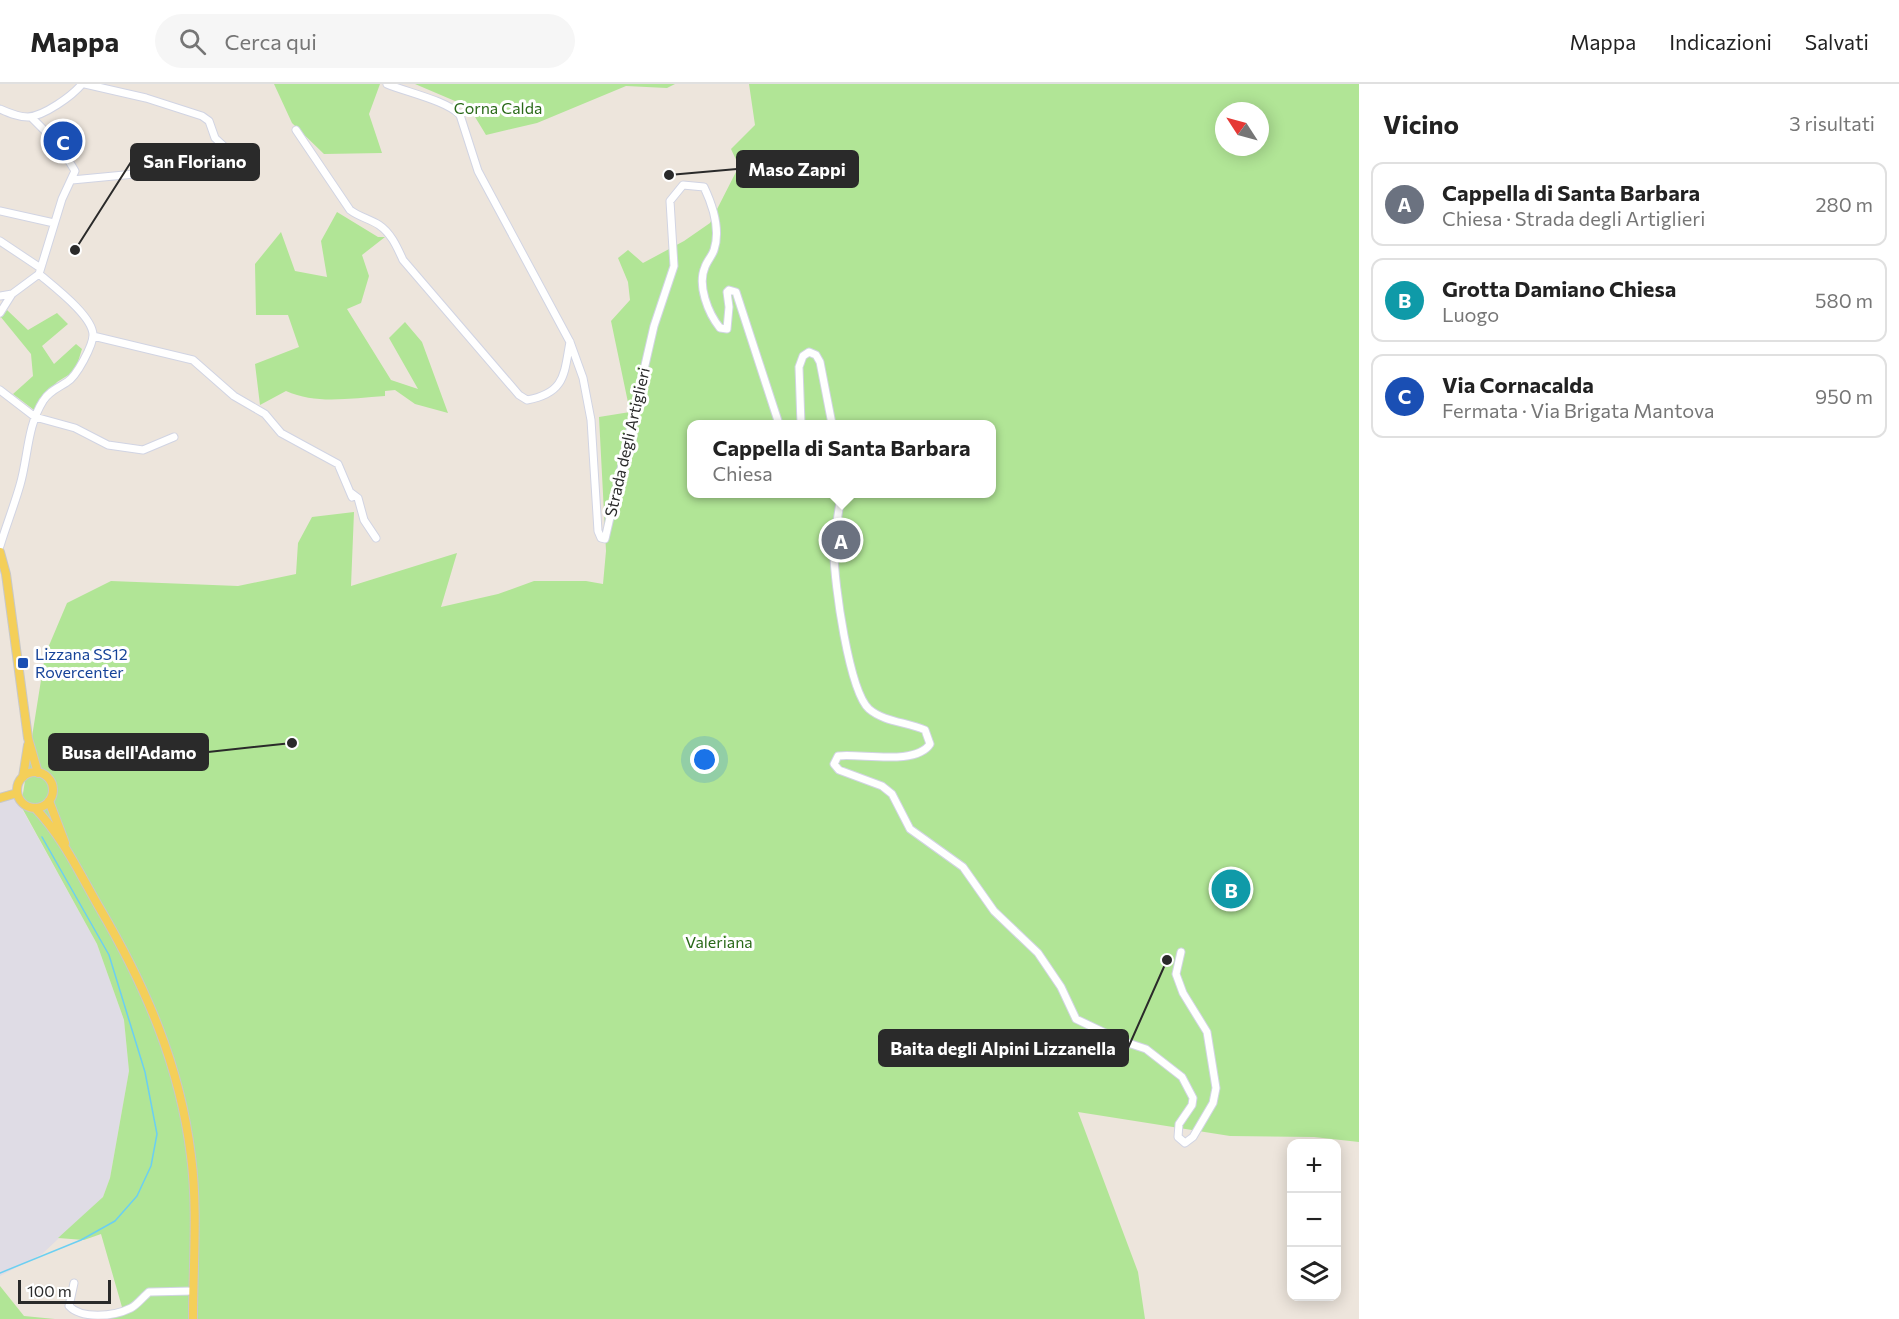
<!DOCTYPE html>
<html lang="it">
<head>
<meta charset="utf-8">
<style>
	:root { --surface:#fff; --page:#f6f6f6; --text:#222; --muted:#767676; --line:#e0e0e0; --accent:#365dff }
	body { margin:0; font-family:Commissioner,sans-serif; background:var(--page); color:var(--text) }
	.controls { position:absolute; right:18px; bottom:18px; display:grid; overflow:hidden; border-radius:12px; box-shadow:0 3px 15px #0003 }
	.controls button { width:54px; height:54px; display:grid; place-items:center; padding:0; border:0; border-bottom:2px solid var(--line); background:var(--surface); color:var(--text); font:30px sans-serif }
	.compass { position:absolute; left:1215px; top:18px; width:54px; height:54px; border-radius:50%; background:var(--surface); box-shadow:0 3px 15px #0003; rotate:306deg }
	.scale { position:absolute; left:18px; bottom:15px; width:93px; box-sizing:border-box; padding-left:6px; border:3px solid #2a2a2a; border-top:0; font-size:16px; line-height:21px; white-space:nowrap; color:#2a2a2a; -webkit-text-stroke:4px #fff; paint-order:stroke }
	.you { position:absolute; left:705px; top:676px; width:21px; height:21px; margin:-15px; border:4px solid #fff; border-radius:50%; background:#1a73e8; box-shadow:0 0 0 9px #1a73e833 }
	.badge { display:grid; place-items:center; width:39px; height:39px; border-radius:50%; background:var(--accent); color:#fff; font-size:20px; font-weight:700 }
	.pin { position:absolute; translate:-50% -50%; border:3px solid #fff; box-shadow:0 2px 6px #0006 }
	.popup { position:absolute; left:687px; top:336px; width:309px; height:78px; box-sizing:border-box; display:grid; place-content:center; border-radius:12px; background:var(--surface); filter:drop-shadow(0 2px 4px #0005); font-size:20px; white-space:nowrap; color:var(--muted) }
	.popup b { font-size:22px; color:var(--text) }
	.popup::after { content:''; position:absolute; left:50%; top:100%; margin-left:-12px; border:12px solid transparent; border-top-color:var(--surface) }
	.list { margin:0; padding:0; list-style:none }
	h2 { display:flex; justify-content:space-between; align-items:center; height:78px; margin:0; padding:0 24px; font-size:26px }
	h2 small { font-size:20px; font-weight:400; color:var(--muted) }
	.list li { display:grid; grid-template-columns:39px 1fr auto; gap:18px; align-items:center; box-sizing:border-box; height:84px; margin:0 12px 12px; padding:0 12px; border:2px solid var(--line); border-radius:12px }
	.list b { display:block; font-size:22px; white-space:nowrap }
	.list p { margin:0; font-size:20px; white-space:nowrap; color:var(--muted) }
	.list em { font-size:20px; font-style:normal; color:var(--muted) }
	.icon { flex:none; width:33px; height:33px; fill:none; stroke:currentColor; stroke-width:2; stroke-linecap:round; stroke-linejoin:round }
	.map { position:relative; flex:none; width:1359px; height:1235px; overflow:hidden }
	header { display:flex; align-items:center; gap:36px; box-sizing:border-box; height:84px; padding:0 30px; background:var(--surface); border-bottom:2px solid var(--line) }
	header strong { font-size:28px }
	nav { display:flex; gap:33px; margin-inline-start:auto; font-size:21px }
	.search { width:420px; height:54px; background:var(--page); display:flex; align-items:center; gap:15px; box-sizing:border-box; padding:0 21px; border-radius:33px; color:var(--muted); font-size:22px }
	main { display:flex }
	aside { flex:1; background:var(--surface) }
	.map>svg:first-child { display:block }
	.industrial { fill:#dfdce5 }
	.green { fill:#b1e596; fill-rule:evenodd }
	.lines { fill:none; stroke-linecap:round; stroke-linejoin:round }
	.stream { stroke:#6bcff2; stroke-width:1.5 }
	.minor-casing { stroke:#d1d4e3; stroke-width:9 }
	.major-casing { stroke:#c8c8c8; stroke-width:10 }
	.minor { stroke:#fff; stroke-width:7 }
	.major { stroke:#f4cf59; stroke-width:8 }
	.transit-dot { fill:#1a4fb4; stroke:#fff; stroke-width:2 }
	.labels { text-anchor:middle; stroke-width:6; stroke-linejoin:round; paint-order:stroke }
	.park-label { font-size:16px; fill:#296918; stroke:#fff }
	.street-label { font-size:16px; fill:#2a2a2a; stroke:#fff }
	.transit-label { font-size:16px; fill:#164399; stroke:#fff; text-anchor:start }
	.leader { fill:none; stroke:#2a2a2a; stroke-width:2 }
	.callout-dot { fill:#2a2a2a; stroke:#fff; stroke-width:2 }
	.callout { fill:#2a2a2a; stroke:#2a2a2a; stroke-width:2 }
	.callout-label { font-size:18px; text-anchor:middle; font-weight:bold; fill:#fff }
</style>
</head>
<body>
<header>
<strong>Mappa</strong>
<div class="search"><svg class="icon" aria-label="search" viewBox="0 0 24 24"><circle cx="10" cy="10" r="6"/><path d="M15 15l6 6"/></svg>Cerca qui</div>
<nav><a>Mappa</a><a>Indicazioni</a><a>Salvati</a></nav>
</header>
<main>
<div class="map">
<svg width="1359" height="1235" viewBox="0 0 1359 1235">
	<rect width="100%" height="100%" fill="#ede5dc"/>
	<path class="industrial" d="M23,708L21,723L97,860L124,936L129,987L110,1094L103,1113L42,1170L0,1192V709Z"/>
	<path class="green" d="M274,0H380L369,30L382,69L324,70L292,39Z
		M415,0H675L667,4L626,2L537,39L486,51L469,23Z
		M749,0H1359V1058L1314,1053L1230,1052L1078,1028L1138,1188L1145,1235H107L124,1230L101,1150L84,1156L58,1154L103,1113L110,1094L129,987L124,936L97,860L21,722L45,571L67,519L111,497L238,502L296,490L298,459L312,433L354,428L351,502L457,469L441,523L498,510L534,497H586L603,500L606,467L599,333L630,328L611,237L630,216L628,198L618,174L628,166L643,179L684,157L710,139L739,82L731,65L755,41ZM1224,27H1260V63H1224ZM691,340H991V410H691Z
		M337,128L378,153H385L362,171L369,192L361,219L347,225L391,296L418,305L389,254L405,238L422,258L448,329L415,320L395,306L385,307V312C351,314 317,321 286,307L260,321L255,280L299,263L288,231H256L255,180L281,148L295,187L327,193L321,157Z
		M7,226L28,246L57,229L68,240L42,262L54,280L76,260L82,265L75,287L57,298L34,326L13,310L33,292L31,270L0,232Z
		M0,1202L24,1232L55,1235H0Z"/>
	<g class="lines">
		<path class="stream" d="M0,1189L81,1156L115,1137L137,1112L151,1082L157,1050L145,988L109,871L42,753"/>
		<defs>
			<path id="minor" d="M387,0C406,8 448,17 460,31L478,87L570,258L583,294L591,336L598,447L601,454L605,455L654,242L674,182L670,117L683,101L704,103C713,122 721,145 714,166C712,172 707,177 705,183C697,201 708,229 720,244L727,245L729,223L727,208L729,206L736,208L779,340
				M0,25C9,29 18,33 28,33C44,32 72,12 82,0
				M296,46L350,126C359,133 370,135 379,141C391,149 397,163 403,176L519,311L527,316C566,309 564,289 570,258
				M72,96L166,87L180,77L228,66L215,54L209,37L202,32L146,14L85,0
				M0,127L54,139
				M0,157L39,183
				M0,212L12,210L39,190L62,115L75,87L60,62L31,33
				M0,229L12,210
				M93,252L193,276L234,312L265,330L281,349L338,380L352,413
				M0,306L35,333L75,344L108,361L143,366L174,353
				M801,340L799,283L803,272L809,268L816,271L820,278L832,340
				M350,408L358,414L364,436L376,454
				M841,410C839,429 834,449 834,469C834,498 849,607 869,625C884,638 907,638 925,646L930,660C916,682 860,669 838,672L834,680L839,686L882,702L892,710L910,745L963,783L994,827L1038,869L1061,903L1076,935L1122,957L1146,965L1182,993L1193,1014L1192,1021L1179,1040L1178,1053L1185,1059L1193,1053L1213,1019L1216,1004L1207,948L1183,909L1176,890L1181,868
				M0,462C6,442 14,422 20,401C28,374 27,342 43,317C49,307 58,304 67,298C77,292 93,261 93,251C93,232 53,202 39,190
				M74,1199L69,1222C81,1235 113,1233 131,1224C137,1221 143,1213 149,1208L193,1207"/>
			<path id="major" d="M0,468L6,490L28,654L38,689
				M17 706a18 18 0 1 1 36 0a18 18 0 1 1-36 0Z
				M23,693L28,661
				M0,714L17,709
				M49,717L65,759
				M35,724C62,752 80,790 99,823C145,901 180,981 191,1072C198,1125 193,1181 193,1235"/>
		</defs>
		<use href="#minor" class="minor-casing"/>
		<use href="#major" class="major-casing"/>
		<use href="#minor" class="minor"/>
		<use href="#major" class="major"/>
	</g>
	<rect class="transit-dot" x="17" y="573" width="12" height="12" rx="3"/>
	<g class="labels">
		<g class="park-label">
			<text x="498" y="30">Corna Calda</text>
			<text x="719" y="864">Valeriana</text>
		</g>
		<g class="street-label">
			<text transform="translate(627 358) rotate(-77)" y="6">Strada degli Artiglieri</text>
		</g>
		<g class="transit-label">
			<text x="35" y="576">Lizzana SS12<tspan x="35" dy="18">Rovercenter</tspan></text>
		</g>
	</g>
	<path class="leader" d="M75 166L131 78M669 91L737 85M292 659L208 668M1167 876L1128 964"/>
	<g class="callout-dot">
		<circle cx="75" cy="166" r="6"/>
		<circle cx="669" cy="91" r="6"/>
		<circle cx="292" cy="659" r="6"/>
		<circle cx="1167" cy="876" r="6"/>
	</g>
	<g class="callout">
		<rect x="131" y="60" width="128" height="36" rx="6"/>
		<rect x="737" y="67" width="121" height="36" rx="6"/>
		<rect x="49" y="650" width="159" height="36" rx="6"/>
		<rect x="879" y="946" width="249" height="36" rx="6"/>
	</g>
	<g class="callout-label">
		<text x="195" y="84">San Floriano</text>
		<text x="797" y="92">Maso Zappi</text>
		<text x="129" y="675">Busa dell'Adamo</text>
		<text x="1003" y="971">Baita degli Alpini Lizzanella</text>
	</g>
</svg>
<div class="controls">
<button>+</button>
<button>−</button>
<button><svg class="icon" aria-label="layers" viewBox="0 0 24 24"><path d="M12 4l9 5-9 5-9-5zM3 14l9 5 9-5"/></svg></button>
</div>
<svg class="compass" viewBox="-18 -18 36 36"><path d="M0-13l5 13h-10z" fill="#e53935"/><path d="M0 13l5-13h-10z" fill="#767676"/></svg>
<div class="scale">100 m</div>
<div class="you"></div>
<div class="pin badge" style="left:841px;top:456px;background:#6b7280">A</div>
<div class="popup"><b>Cappella di Santa Barbara</b>Chiesa</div>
<div class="pin badge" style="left:1231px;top:805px;background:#0f9aa8">B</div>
<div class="pin badge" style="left:63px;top:57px;background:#1a4fb4">C</div>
</div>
<aside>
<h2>Vicino<small>3 risultati</small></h2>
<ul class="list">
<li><span class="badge" style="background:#6b7280">A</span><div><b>Cappella di Santa Barbara</b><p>Chiesa · Strada degli Artiglieri</p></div><em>280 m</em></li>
<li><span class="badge" style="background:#0f9aa8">B</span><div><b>Grotta Damiano Chiesa</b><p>Luogo</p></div><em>580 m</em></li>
<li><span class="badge" style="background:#1a4fb4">C</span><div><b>Via Cornacalda</b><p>Fermata · Via Brigata Mantova</p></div><em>950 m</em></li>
</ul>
</aside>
</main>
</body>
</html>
